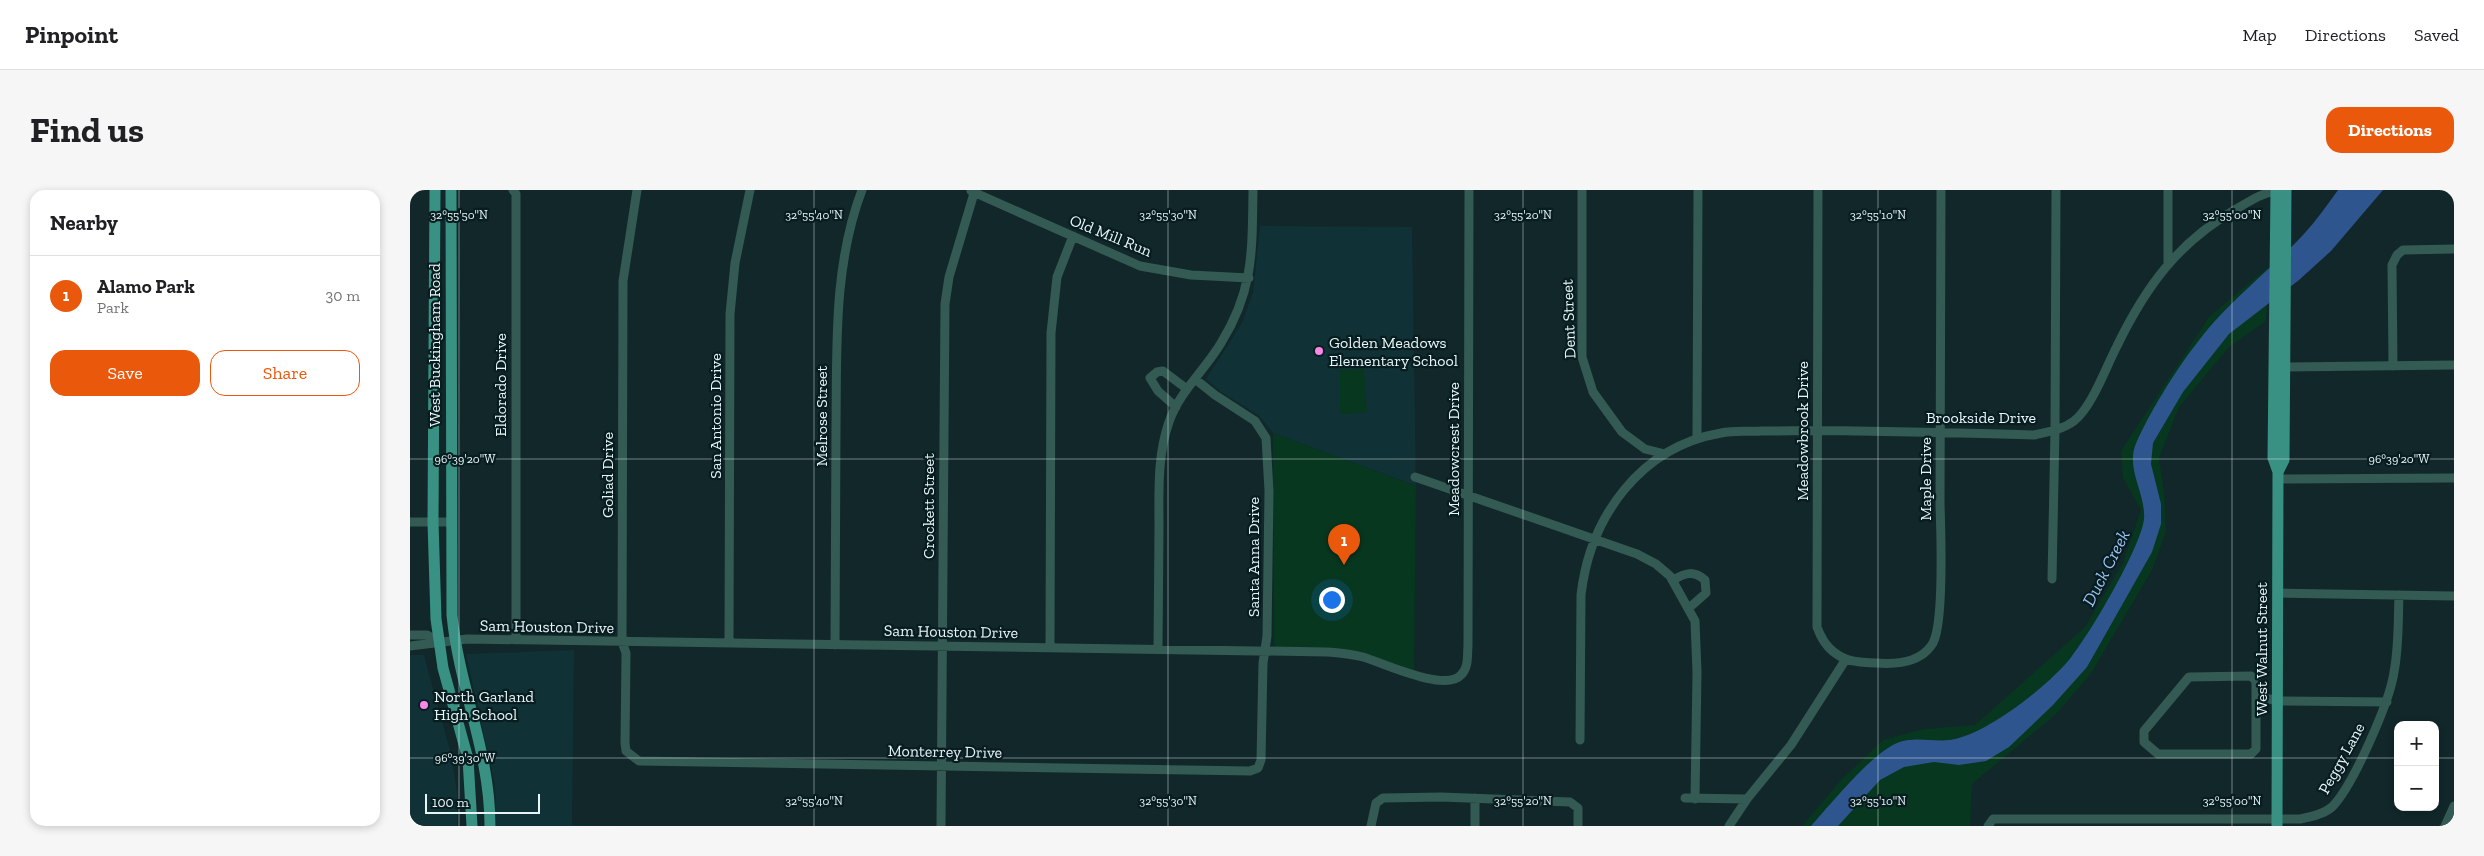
<!DOCTYPE html>
<html lang="en">
<head>
<meta charset="utf-8">
<style>
	:root { --surface:#fff; --page:#f6f6f6; --text:#202124; --muted:#757577; --line:#e0e0e0; --accent:#ea580c }
	body { margin:0; font-family:"Zilla Slab",serif; background:var(--page); color:var(--text) }
	.controls { position:absolute; right:15px; bottom:15px; display:grid; overflow:hidden; border-radius:10px; box-shadow:0 2px 8px #0003 }
	.controls button { width:45px; height:45px; display:grid; place-items:center; padding:0; border:0; border-bottom:1px solid var(--line); background:var(--surface); color:var(--text); font:25px sans-serif }
	.scale { position:absolute; left:15px; bottom:12px; width:115px; box-sizing:border-box; padding-left:5px; border:2px solid #e8f5f7; border-top:0; font-size:14px; line-height:18px; white-space:nowrap; color:#e8f5f7; -webkit-text-stroke:4px #071d20; paint-order:stroke }
	.you { position:absolute; left:921px; top:409px; width:18px; height:18px; margin:-12px; border:4px solid #fff; border-radius:50%; background:#1a73e8; box-shadow:0 0 0 8px #1a73e833 }
	.badge { display:grid; place-items:center; width:32px; height:32px; border-radius:50%; background:var(--accent); color:#fff; font-size:16px; font-weight:700 }
	.pin { position:absolute; translate:-50% -41px; filter:drop-shadow(0 1px 2px #0008) }
	.pin::after { content:''; position:absolute; top:26px; width:18px; height:15px; background:inherit; clip-path:polygon(0 0,100% 0,50% 100%) }
	.list { margin:0; padding:0; list-style:none }
	h2 { display:flex; justify-content:space-between; align-items:center; height:65px; margin:0; padding:0 20px; font-size:21px }
	h2 small { font-size:16px; font-weight:400; color:var(--muted) }
	.list li { display:grid; grid-template-columns:32px 1fr auto; gap:15px; align-items:center; box-sizing:border-box; height:80px; padding:0 20px; border-top:1px solid var(--line) }
	.list b { display:block; font-size:19px; white-space:nowrap }
	.list p { margin:0; font-size:16px; white-space:nowrap; color:var(--muted) }
	.list em { font-size:16px; font-style:normal; color:var(--muted) }
	.actions { display:flex; gap:10px; padding:15px 20px }
	.actions a { flex:1; padding:11px 0; border:1px solid var(--accent); border-radius:15px; text-align:center; font-size:18px; color:var(--accent) }
	.actions .main { background:var(--accent); color:#fff }
	.map { position:relative; flex:none; width:2044px; height:636px; overflow:hidden; border-radius:15px }
	header { display:flex; align-items:center; gap:30px; box-sizing:border-box; height:70px; padding:0 25px; background:var(--surface); border-bottom:1px solid var(--line) }
	header strong { font-size:24px }
	nav { display:flex; gap:28px; margin-inline-start:auto; font-size:18px }
	.intro { display:flex; align-items:center; justify-content:space-between; box-sizing:border-box; height:120px; padding:0 30px }
	h1 { margin:0; font-size:35px }
	.button { padding:12px 22px; border-radius:15px; background:var(--accent); color:#fff; font-size:18px; font-weight:700 }
	main { display:flex; gap:30px; padding:0 30px }
	aside { flex:1; background:var(--surface); border-radius:15px; box-shadow:0 2px 8px #0003 }
	.map>svg:first-child { display:block }
	.built { fill:#103135 }
	.green { fill:#07371e }
	.water { fill:#2e558d }
	.lines { fill:none; stroke-linecap:round; stroke-linejoin:round }
	.minor { stroke:#335a53; stroke-width:9 }
	.major { stroke:#389182; stroke-width:11 }
	.ticks { fill:none; stroke:#e8f5f7; stroke-width:1; stroke-opacity:0.45 }
	.poi-dot { fill:#fb86e5; stroke:#071d20; stroke-width:2 }
	.labels { text-anchor:middle; stroke-width:4.5; stroke-linejoin:round; paint-order:stroke }
	.street-label { font-size:16px; fill:#e8f5f7; stroke:#071d20 }
	.poi-label { font-size:16px; fill:#e8f5f7; stroke:#071d20; text-anchor:start }
	.water-label { font-size:18px; font-style:italic; fill:#9fc1f2; stroke:#071d20 }
	.ticks-label { font-size:12px; text-anchor:middle; fill:#e8f5f7; stroke:#071d20; stroke-width:4.5; stroke-linejoin:round; paint-order:stroke }
</style>
</head>
<body>
<header>
<strong>Pinpoint</strong>
<nav><a>Map</a><a>Directions</a><a>Saved</a></nav>
</header>
<div class="intro"><h1>Find us</h1><a class="button">Directions</a></div>
<main>
<aside>
<h2>Nearby<small></small></h2>
<ul class="list">
<li><span class="badge">1</span><div><b>Alamo Park</b><p>Park</p></div><em>30 m</em></li>
</ul>
<div class="actions"><a class="main">Save</a><a>Share</a></div>
</aside>
<div class="map">
<svg width="2044" height="636" viewBox="0 0 2044 636">
	<rect width="100%" height="100%" fill="#11272a"/>
	<path class="built" d="M850,36L1002,37L1006,296L863,243L848,225L811,202L796,189L832,133L843,102Z
		M164,460L162,635L216,636H86L85,596L56,464Z
		M0,465H14L41,564L47,602V636H0Z"/>
	<path class="green" d="M1858,77L1856,131L1819,157L1769,217L1749,268L1754,302L1756,342L1742,380L1680,485L1645,525L1562,594L1560,636H1392L1430,591L1473,550L1513,539L1565,535L1675,437L1713,373L1731,320L1713,288L1711,261L1799,127Z
		M954,179L957,222L933,224L930,223V180Z
		M863,243L1006,296L1004,482L942,460L866,457L864,454Z"/>
	<path class="water" d="M1928,0H1973L1921,61L1889,90L1819,144L1773,202L1743,253L1741,274L1751,314V334L1742,362L1677,477L1643,515L1599,557L1576,571L1549,575L1524,572L1494,577L1470,590L1428,636H1401C1421,614 1461,564 1487,553C1503,546 1523,552 1540,550C1575,546 1641,494 1662,466C1681,442 1731,357 1734,329C1736,302 1714,278 1727,251C1745,212 1775,165 1804,132C1832,101 1864,76 1893,45C1906,31 1917,15 1928,0Z"/>
	<g class="lines">
		<path class="minor" d="M103,0L106,4V450
			M227,0L213,91L212,452L216,463L215,553L216,561L229,571L840,581L848,578L851,570L853,473L857,446L859,301L856,248L845,231L805,205L785,189
			M1172,0V167L1183,202L1212,242L1235,259L1255,264
			M1408,0L1407,437C1414,457 1428,470 1450,472C1474,474 1508,478 1523,453C1534,432 1531,343 1530,314C1530,209 1531,105 1531,0
			M561,1L730,76L781,85L839,88
			M1758,75V0
			M1983,176L1982,75L1987,65L1993,60L2044,59
			M1875,177L2044,175
			M766,217L748,201L740,188L747,182L753,181L777,199
			M1287,248L1288,0
			M1005,287L1227,364L1246,374L1260,386L1285,431L1287,482L1285,609
			M1868,289L2044,288
			M0,332H40
			M1642,389L1645,240L1646,0
			M1263,390C1275,383 1283,380 1295,390L1296,403L1279,418
			M1868,403L2044,406
			M0,445H17L28,451
			M319,453L320,124L325,73L340,0
			M425,455C425,383 426,311 426,239C427,159 423,76 452,0
			M0,456L57,449L918,462C930,463 942,464 953,467C971,472 1035,503 1051,485C1059,477 1057,466 1058,456L1059,0
			M640,458L641,143L647,87L663,46
			M748,459C748,419 749,378 749,338C749,302 747,266 759,232C769,202 795,180 811,153C844,100 842,60 843,0
			M1841,486L1846,491V559L1841,564H1748L1734,552V541L1779,487Z
			M1846,506L1868,511L1977,512
			M1170,550L1171,405C1180,327 1230,257 1311,243C1324,240 1339,242 1352,241C1382,241 1412,240 1443,241C1503,242 1564,243 1624,245C1637,242 1652,240 1664,231C1682,217 1696,177 1707,156C1736,96 1769,51 1828,18C1840,11 1852,3 1866,1
			M1275,608L1337,609
			M531,636L535,114L539,87L565,0
			M961,636L966,613L973,608L1031,607L1160,612L1168,618V636
			M1065,636V608
			M1319,636L1337,609L1381,555L1436,469
			M1578,636L1583,629H1890C1901,627 1914,624 1922,617C1943,596 1980,511 1984,482C1989,456 1988,431 1989,405
			M2035,636L2044,616"/>
		<path class="major" d="M25,0L23,332L26,429L33,478L58,569L62,636
			M41,0L42,425C49,498 80,561 80,636
			M1866,0L1863,268L1868,282L1867,636
			M1868,282L1874,270L1876,0"/>
	</g>
	<path class="ticks" d="M49,0V636M404,0V636M758,0V636M1113,0V636M1468,0V636M1822,0V636M0,269H2044M0,568H1988M2025,568H2044"/>
	<g class="poi-dot">
		<circle cx="909" cy="161" r="5"/>
		<circle cx="14" cy="515" r="5"/>
	</g>
	<g class="labels">
		<g class="street-label">
			<text transform="translate(701 45) rotate(22)" y="6">Old Mill Run</text>
			<text transform="translate(1158 129) rotate(-92)" y="6">Dent Street</text>
			<text transform="translate(24 155) rotate(-90)" y="6">West Buckingham Road</text>
			<text transform="translate(90 195) rotate(-90)" y="6">Eldorado Drive</text>
			<text transform="translate(305 226) rotate(-90)" y="6">San Antonio Drive</text>
			<text transform="translate(411 226) rotate(-90)" y="6">Melrose Street</text>
			<text x="1571" y="233">Brookside Drive</text>
			<text transform="translate(1392 241) rotate(-90)" y="6">Meadowbrook Drive</text>
			<text transform="translate(1043 259) rotate(-90)" y="6">Meadowcrest Drive</text>
			<text transform="translate(197 285) rotate(-90)" y="6">Goliad Drive</text>
			<text transform="translate(1515 289) rotate(-90)" y="6">Maple Drive</text>
			<text transform="translate(518 316) rotate(-90)" y="6">Crockett Street</text>
			<text transform="translate(843 367) rotate(-90)" y="6">Santa Anna Drive</text>
			<text transform="translate(137 436) rotate(1)" y="6">Sam Houston Drive</text>
			<text transform="translate(541 441) rotate(1)" y="6">Sam Houston Drive</text>
			<text transform="translate(1851 459) rotate(-90)" y="6">West Walnut Street</text>
			<text transform="translate(535 561) rotate(1)" y="6">Monterrey Drive</text>
			<text transform="translate(1931 568) rotate(-61)" y="6">Peggy Lane</text>
		</g>
		<g class="poi-label">
			<text x="919" y="158">Golden Meadows<tspan x="919" dy="18">Elementary School</tspan></text>
			<text x="24" y="512">North Garland<tspan x="24" dy="18">High School</tspan></text>
		</g>
		<g class="water-label">
			<text transform="translate(1696 378) rotate(-63)" y="6">Duck Creek</text>
		</g>
	</g>
	<g class="ticks-label">
		<text x="49" y="29">32°55'50"N</text>
		<text x="404" y="29">32°55'40"N</text>
		<text x="758" y="29">32°55'30"N</text>
		<text x="1113" y="29">32°55'20"N</text>
		<text x="1468" y="29">32°55'10"N</text>
		<text x="1822" y="29">32°55'00"N</text>
		<text x="1989" y="273">96°39'20"W</text>
		<text x="55" y="273">96°39'20"W</text>
		<text x="55" y="572">96°39'30"W</text>
		<text x="404" y="615">32°55'40"N</text>
		<text x="758" y="615">32°55'30"N</text>
		<text x="1113" y="615">32°55'20"N</text>
		<text x="1468" y="615">32°55'10"N</text>
		<text x="1822" y="615">32°55'00"N</text>
	</g>
</svg>
<div class="controls">
<button>+</button>
<button>−</button>
</div>
<div class="scale">100 m</div>
<div class="you"></div>
<div class="pin badge" style="left:934px;top:375px">1</div>
</div>
</main>
</body>
</html>
